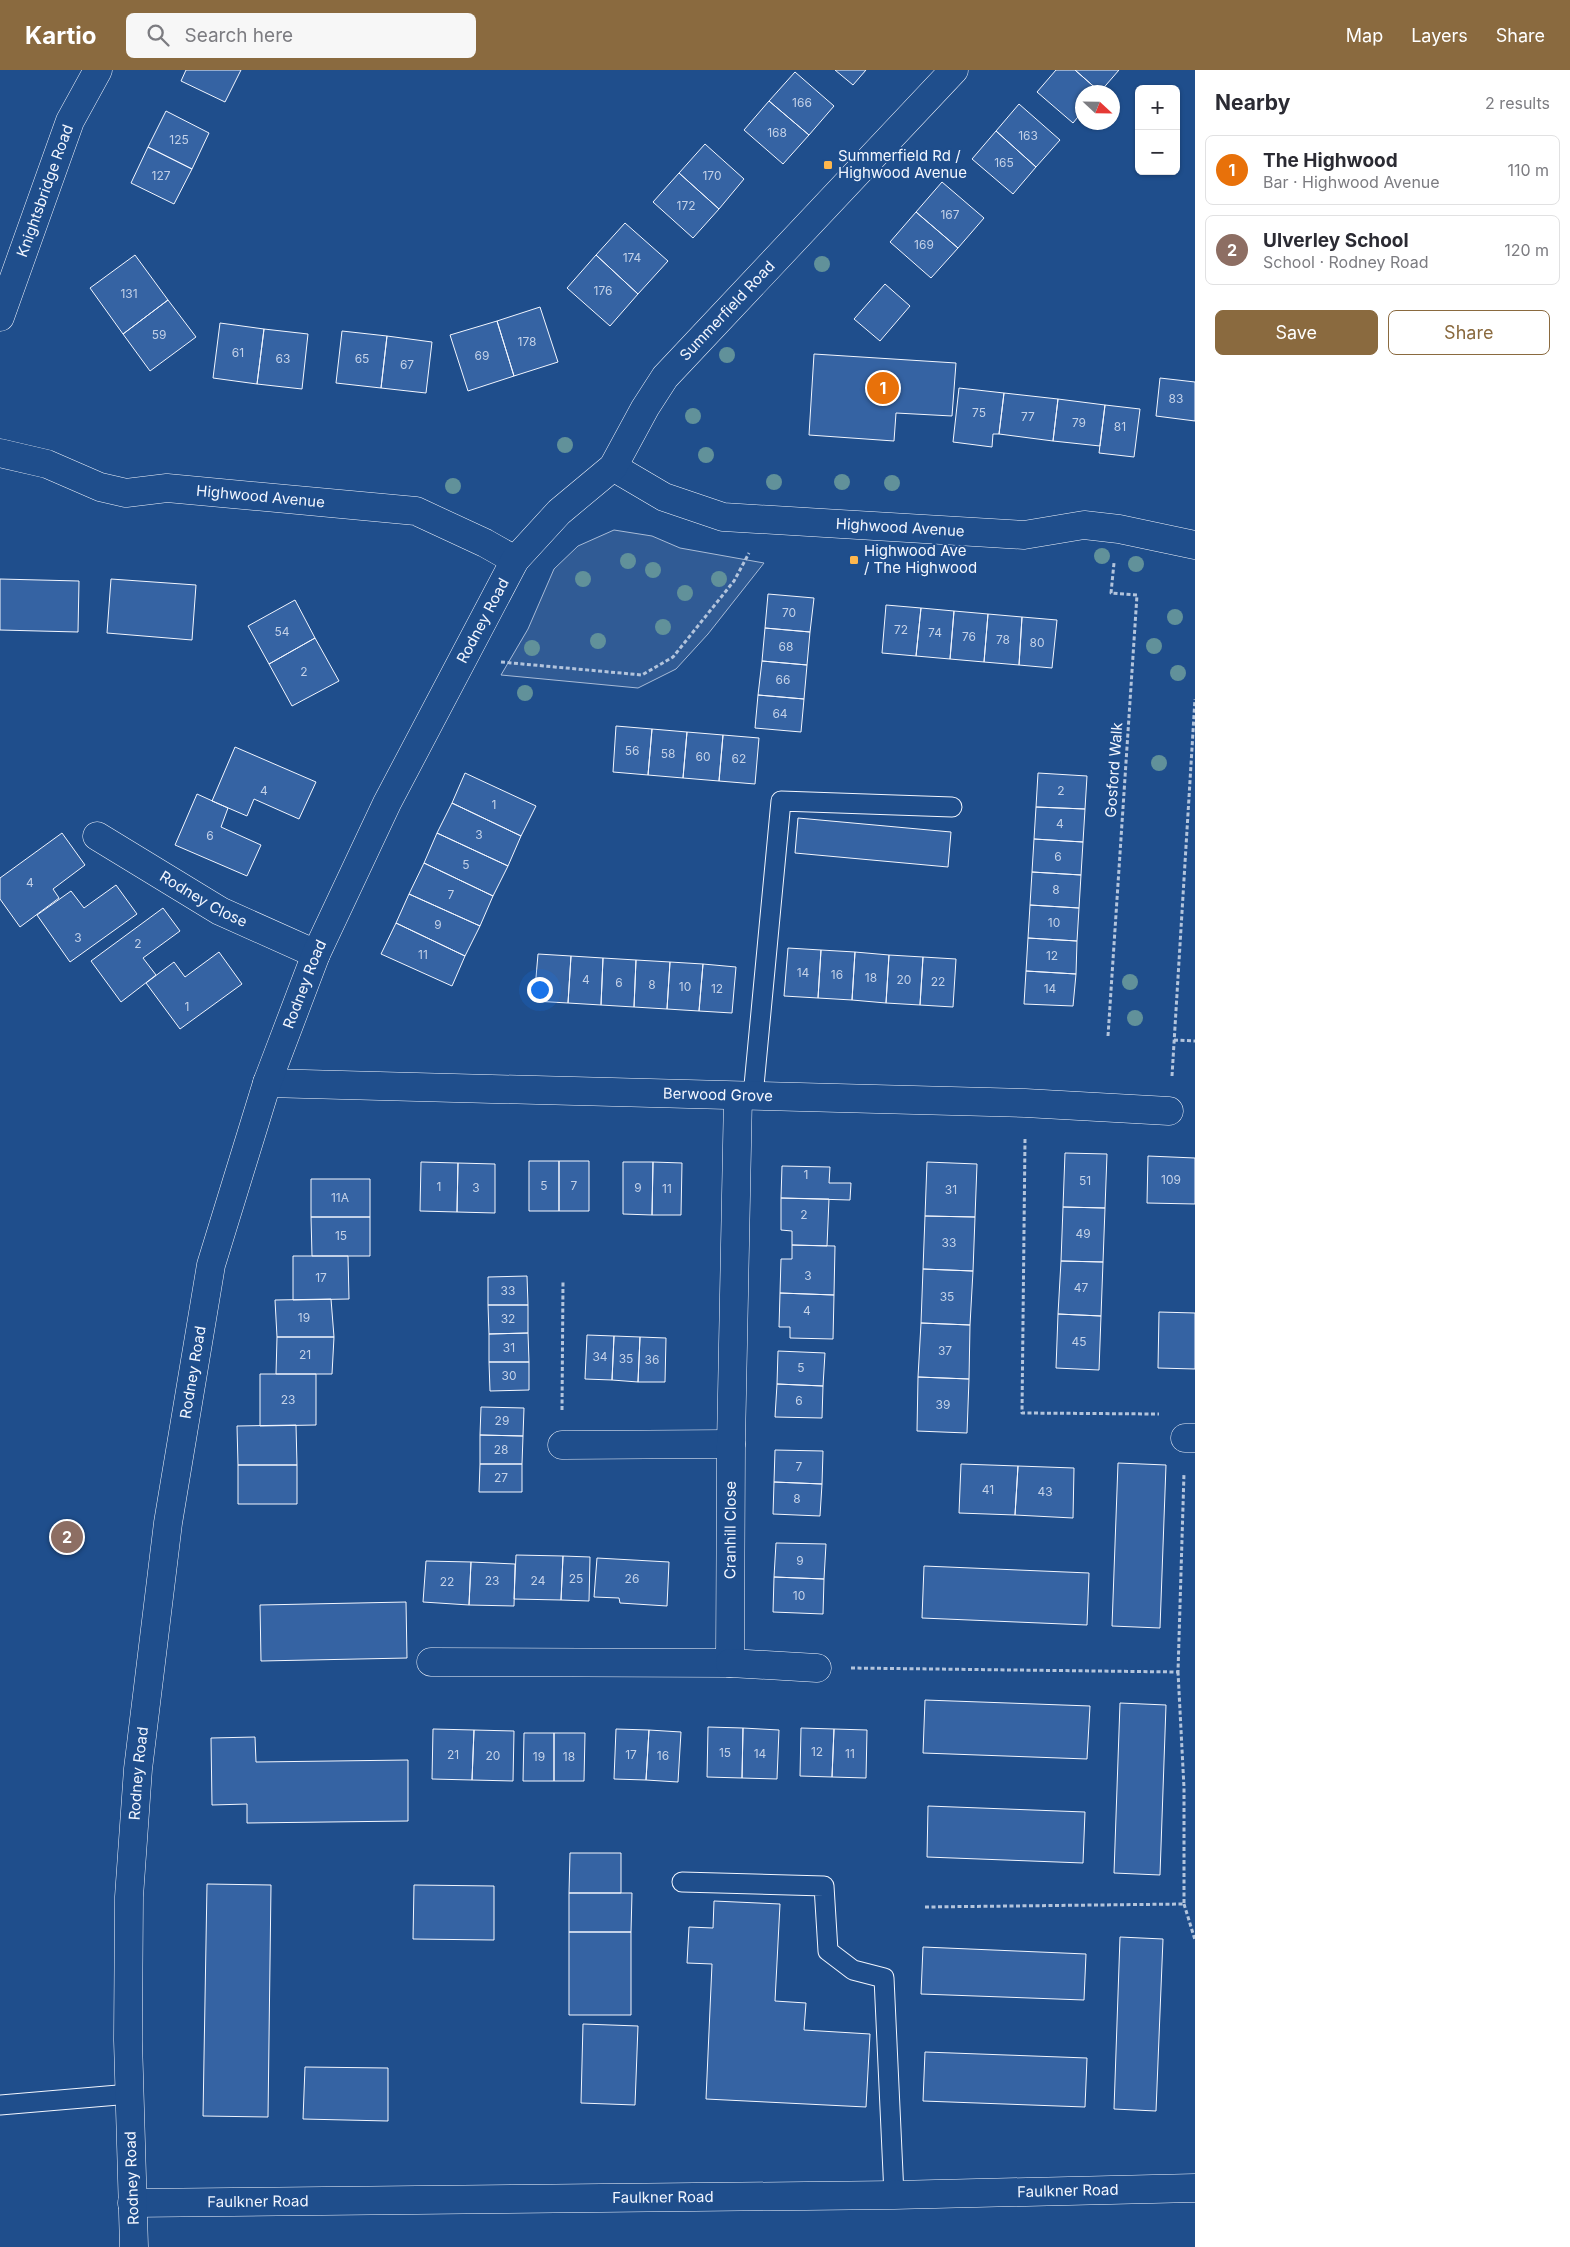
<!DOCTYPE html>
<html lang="en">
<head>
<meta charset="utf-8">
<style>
	:root { --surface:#fff; --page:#f7f7f7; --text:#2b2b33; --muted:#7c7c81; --line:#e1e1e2; --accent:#8a6a3f }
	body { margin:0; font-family:Inter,sans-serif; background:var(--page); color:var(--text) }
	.controls { position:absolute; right:15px; top:15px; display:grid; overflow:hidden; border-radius:8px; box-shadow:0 1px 4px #0004 }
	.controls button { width:45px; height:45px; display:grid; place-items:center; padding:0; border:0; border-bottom:1px solid var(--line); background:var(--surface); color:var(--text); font:25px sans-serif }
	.compass { position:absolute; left:1075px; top:15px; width:45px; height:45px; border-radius:50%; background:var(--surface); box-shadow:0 1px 4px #0004; rotate:112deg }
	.you { position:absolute; left:539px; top:919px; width:18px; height:18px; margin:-12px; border:4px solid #fff; border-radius:50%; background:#1a73e8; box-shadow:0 0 0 8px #1a73e833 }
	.badge { display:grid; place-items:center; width:32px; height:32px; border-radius:50%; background:var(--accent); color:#fff; font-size:16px; font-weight:700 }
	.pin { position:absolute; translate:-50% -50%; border:2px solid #fff; box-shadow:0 1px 5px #0006 }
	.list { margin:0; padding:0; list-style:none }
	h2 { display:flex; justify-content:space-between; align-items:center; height:65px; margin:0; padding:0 20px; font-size:21px }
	h2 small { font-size:16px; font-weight:400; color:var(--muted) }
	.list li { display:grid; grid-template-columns:32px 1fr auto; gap:15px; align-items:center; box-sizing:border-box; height:70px; margin:0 10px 10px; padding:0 10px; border:1px solid var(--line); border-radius:8px }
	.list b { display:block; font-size:19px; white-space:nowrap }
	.list p { margin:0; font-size:16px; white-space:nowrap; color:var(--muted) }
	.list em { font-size:16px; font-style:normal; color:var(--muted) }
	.actions { display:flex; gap:10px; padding:15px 20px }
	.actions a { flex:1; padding:11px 0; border:1px solid var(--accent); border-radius:8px; text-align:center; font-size:18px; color:var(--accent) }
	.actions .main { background:var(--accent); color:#fff }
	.icon { flex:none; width:28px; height:28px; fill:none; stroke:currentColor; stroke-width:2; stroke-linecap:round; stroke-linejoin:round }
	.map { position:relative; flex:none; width:1195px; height:2177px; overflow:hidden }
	header { display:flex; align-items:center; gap:30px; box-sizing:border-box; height:70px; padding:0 25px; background:var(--accent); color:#fff }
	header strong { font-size:24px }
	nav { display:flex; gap:28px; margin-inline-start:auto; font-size:18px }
	.search { width:350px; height:45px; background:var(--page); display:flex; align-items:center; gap:12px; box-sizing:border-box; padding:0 18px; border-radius:8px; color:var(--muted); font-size:19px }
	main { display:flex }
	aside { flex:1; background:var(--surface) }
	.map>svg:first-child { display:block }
	.green { fill:#305b95; stroke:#a8bbd7 }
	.building { fill:#3563a3; stroke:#f2f6ff }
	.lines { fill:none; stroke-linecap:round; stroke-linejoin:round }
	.lane-casing { stroke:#f2f6ff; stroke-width:21 }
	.street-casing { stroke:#f2f6ff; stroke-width:29 }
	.path { stroke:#b3c4dc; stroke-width:3; stroke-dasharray:4 2.5; stroke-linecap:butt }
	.lane { stroke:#1f4e8c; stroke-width:19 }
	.street { stroke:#1f4e8c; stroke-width:28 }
	.tree { fill:#61919a }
	.poi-dot { fill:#ffb74d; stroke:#1f4e8c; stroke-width:2 }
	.labels { text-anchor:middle; stroke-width:4; stroke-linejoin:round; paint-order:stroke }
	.number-label { font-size:12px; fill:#c3d1e8 }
	.poi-label { font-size:15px; fill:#f2f6ff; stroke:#1f4e8c; text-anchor:start }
	.street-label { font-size:15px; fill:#f2f6ff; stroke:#1f4e8c }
</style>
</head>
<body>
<header>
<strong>Kartio</strong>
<div class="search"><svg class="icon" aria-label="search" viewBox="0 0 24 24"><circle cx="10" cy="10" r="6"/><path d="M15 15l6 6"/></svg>Search here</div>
<nav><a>Map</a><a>Layers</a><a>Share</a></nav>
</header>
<main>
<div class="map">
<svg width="1195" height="2177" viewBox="0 0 1195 2177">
	<rect width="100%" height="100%" fill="#1f4e8c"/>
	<path class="green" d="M614,460L652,466L680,478L764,493L708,564L676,599L638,618L501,605L528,559L554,499L578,476Z"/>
	<path class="building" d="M186,0H241L225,32L181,11Z
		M835,0H866L853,15Z
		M1056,0H1075L1100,22H1082V42L1073,53L1037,22Z
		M1075,0H1119L1100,22Z
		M795,2L834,36L809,65L769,31Z
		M769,31L809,65L783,94L744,60Z
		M1019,34L1060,70L1036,97L996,61Z
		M166,41L209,63L192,99L148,77Z
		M996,61L1036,97L1013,124L972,89Z
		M705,74L744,109L719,139L679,103Z
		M148,77L192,99L174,134L131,113Z
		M679,103L719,139L693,168L653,132Z
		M942,112L984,148L958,178L916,142Z
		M916,142L958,178L931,208L890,172Z
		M625,153L668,191L638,224L596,185Z
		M135,185L168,230L123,264L90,218Z
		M596,185L638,224L610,256L567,218Z
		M885,214L910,236L880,271L854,249Z
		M168,230L196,267L150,301L123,264Z
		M540,237L558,292L514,306L497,251Z
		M497,251L514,306L468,321L450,265Z
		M220,253L264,259L257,314L213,308Z
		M264,259L308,264L302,319L257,314Z
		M342,261L387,266L381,318L336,313Z
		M387,266L432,272L426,323L381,318Z
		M814,284L956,293L952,346L896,343L894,371L809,365Z
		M1160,308L1195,312V351L1156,346Z
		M959,318L1004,323L999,364H993L992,377L953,372Z
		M1004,323L1058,329L1053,371L999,364Z
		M1058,329L1105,335L1100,376L1053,371Z
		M1105,335L1140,339L1134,387L1099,383Z
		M0,509L79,511L78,562L0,560Z
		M111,509L196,515L192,570L107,563Z
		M768,524L814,528L810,562L765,558Z
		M295,530L315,568L269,594L248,556Z
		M886,535L921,538L916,586L882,583Z
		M921,538L954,541L950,589L916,586Z
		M954,541L988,544L984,592L950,589Z
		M988,544L1022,547L1019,595L984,592Z
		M1022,547L1057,550L1052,598L1019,595Z
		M765,558L810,562L807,595L762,591Z
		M315,568L339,611L292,636L269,594Z
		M762,591L807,595L804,629L758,625Z
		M758,625L804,629L801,662L755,658Z
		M616,656L652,659L648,705L613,702Z
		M652,659L687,662L683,708L648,705Z
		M687,662L723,665L719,711L683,708Z
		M723,665L759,668L755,714L719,711Z
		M235,677L316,712L299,749L254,729L247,746L212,731Z
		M465,703L536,736L521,766L452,733Z
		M1038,703L1087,706L1085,739L1036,737Z
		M197,724L228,738L221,757L261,775L247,806L175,775Z
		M452,733L521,766L508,796L437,763Z
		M1036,737L1085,739L1083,772L1034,769Z
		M798,748L951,762L948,797L795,783Z
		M62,763L85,795L53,819L59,828L20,857L0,829V808Z
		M437,763L508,796L493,826L424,793Z
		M1034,769L1083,772L1081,805L1032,802Z
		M424,793L493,826L480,856L409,824Z
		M1032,802L1081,805L1079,838L1030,835Z
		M116,815L137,844L70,892L37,845L71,821L84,838Z
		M409,824L480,856L465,886L396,853Z
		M1030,835L1079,838L1077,871L1028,868Z
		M163,838L180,861L143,888L156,905L121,932L91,891Z
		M396,853L465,886L452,916L381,884Z
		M1028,868L1077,871L1076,904L1026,901Z
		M788,878L821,880L818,928L784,926Z
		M821,880L855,882L852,930L818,928Z
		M219,882L242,914L180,959L146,913L174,892L185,907Z
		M855,882L889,885L886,933L852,930Z
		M538,884L571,886L568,933L534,931Z
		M889,885L923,887L920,935L886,933Z
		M571,886L603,888L601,935L568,933Z
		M923,887L956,889L953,937L920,935Z
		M603,888L636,890L634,937L601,935Z
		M636,890L670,892L667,939L634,937Z
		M670,892L703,894L699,941L667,939Z
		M703,894L736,897L732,943L699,941Z
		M1026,901L1076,904L1073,936L1024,934Z
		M1065,1083L1107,1084L1105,1138L1063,1137Z
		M1148,1086L1195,1088V1134L1147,1133Z
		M529,1091H559V1141H529Z
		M559,1091H589V1141H559Z
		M421,1092L458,1093L457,1142L420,1141Z
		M623,1092H653L652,1145L623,1144Z
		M653,1092L682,1093L681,1145H652Z
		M927,1092L977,1094L975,1147L925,1146Z
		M458,1093L495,1094V1143L457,1142Z
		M782,1096L830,1097L829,1113H851L850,1130L781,1128Z
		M311,1109H370V1147H311Z
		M781,1128L829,1129L827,1176L792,1175V1161L781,1160Z
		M1063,1137L1105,1138L1103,1192L1061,1191Z
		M925,1146L975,1147L973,1201L923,1199Z
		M311,1147H370V1186H312Z
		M792,1175L835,1176L834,1225L780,1223L781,1189H792Z
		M293,1186H348L349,1229L293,1230Z
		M1061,1191L1103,1192L1101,1246L1058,1244Z
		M923,1199L973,1201L970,1255L921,1253Z
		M527,1206L528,1235H488V1207Z
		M780,1223L834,1225L833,1269L790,1268V1257H779Z
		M331,1229L334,1267H277L275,1230Z
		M488,1235H528V1263L489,1264Z
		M1159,1242L1195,1243V1299L1158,1298Z
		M1058,1244L1101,1246L1099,1300L1056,1298Z
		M921,1253L970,1255L969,1309L918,1307Z
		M528,1263L529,1292H489V1264Z
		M587,1265L614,1266L612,1310L585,1309Z
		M614,1266L640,1267L638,1312L612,1310Z
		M277,1267H334L332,1304H276Z
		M640,1267L666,1268L665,1312H638Z
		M778,1281L825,1283L823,1316L777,1314Z
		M489,1292H529V1320L490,1321Z
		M260,1304H316V1355L260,1356Z
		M918,1307L969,1309L967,1363L917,1361Z
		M777,1314L823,1316L822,1348L775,1347Z
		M481,1337L524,1338L523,1366L480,1365Z
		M296,1355L297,1395H238L237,1356Z
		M480,1365L523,1366L522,1394H480Z
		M775,1380L823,1381L822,1414L774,1412Z
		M1118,1393L1166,1395L1160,1558L1112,1556Z
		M480,1394H522V1422H479Z
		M961,1394L1018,1396L1015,1445L959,1443Z
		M238,1395H297V1434H238Z
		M1018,1396L1074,1398L1073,1448L1015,1445Z
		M774,1412L822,1414L820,1446L773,1444Z
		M776,1473L826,1474L824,1509L774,1507Z
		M516,1485L563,1486L561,1530L514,1529Z
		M563,1486L590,1487L589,1531L561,1530Z
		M597,1488L669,1492L667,1536L620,1533L619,1528L594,1527Z
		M426,1491L471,1492L469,1535L423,1532Z
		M471,1492L515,1494L514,1536L469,1535Z
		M924,1496L1089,1503L1087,1555L922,1548Z
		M774,1507L824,1509L823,1544L773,1542Z
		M406,1532L407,1588L261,1591L260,1535Z
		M925,1630L1090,1636L1087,1689L923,1683Z
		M1120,1633L1166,1635L1160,1805L1114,1803Z
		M708,1657L743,1658L742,1708L707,1707Z
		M743,1658L779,1660L777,1709L742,1708Z
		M801,1658L834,1659L832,1707L800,1706Z
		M433,1659L474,1660L472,1710L432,1709Z
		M616,1659L649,1660L646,1710L614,1709Z
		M834,1659L867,1660L866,1708L832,1707Z
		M474,1660L514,1661L513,1711L472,1710Z
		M649,1660L681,1662L678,1712L646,1710Z
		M524,1663H554V1711H523Z
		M554,1663H585L584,1711H554Z
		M255,1667L256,1692L408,1690V1751L247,1753V1734L212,1735L211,1668Z
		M928,1736L1085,1742L1083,1793L927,1787Z
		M570,1783H621V1823H569Z
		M207,1814L271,1815L268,2047L203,2046Z
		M414,1815L494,1816V1870L413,1869Z
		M569,1823H632L631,1862H569Z
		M714,1831L780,1834L775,1931L806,1933L804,1960L870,1964L866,2037L706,2029L712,1894L687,1893L689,1857L713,1858Z
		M569,1862H631V1945H569Z
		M1120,1867L1163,1869L1156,2041L1114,2039Z
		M923,1877L1086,1884L1084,1930L921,1924Z
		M583,1954L638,1956L635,2035L581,2033Z
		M925,1982L1087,1988L1085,2037L923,2031Z
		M305,1997L388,1998V2051L303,2049Z"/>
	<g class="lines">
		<defs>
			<path id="lane" d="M753,1026L781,731L952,737
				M682,1812L824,1816L828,1881L853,1900L884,1908L894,2125
				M0,2035L130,2024"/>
			<g id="street">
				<path id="s1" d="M0,247L70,51L98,0"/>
				<path id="s2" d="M0,383L47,394L100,417L126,423L167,418L416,441L485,473L515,490"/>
				<path id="s3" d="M613,397L664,427L723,447L1024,465L1084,455L1119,459L1195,475"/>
				<path id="s4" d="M97,766L220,841L316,884"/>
				<path id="s5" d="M267,1013L1025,1033L1169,1041"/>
				<path d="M1185,1368H1195"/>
				<path d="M562,1375L731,1374"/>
				<path id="s6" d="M431,1592L730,1593L731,1374L738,1026"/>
				<path d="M730,1593L817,1598"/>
				<path id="s7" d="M132,2133L894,2125L1195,2118"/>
				<path id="s8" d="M134,2177L128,1970L129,1827L138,1699L168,1453L211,1195L267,1013L316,884L387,733L515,490L559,442L613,397L645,338L665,307L954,0"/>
			</g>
		</defs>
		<use href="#lane" class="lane-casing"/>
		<use href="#street" class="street-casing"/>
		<path class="path" d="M501,592L642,605L673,587L734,511L749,483
			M1108,966L1137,525L1111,523L1114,493
			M1174,970L1195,971
			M1172,1006L1195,629
			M1025,1069L1022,1343L1159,1344
			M562,1340L563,1211
			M851,1598L1178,1602L1184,1403
			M1184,1834L1195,1870
			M925,1837L1184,1834V1718L1178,1602"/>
		<use href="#lane" class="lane"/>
		<use href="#street" class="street"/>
	</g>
	<g class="tree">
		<circle cx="822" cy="194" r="8"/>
		<circle cx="727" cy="285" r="8"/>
		<circle cx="693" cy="346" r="8"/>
		<circle cx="565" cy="375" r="8"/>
		<circle cx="706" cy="385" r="8"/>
		<circle cx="774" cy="412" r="8"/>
		<circle cx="842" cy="412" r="8"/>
		<circle cx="892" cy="413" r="8"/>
		<circle cx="453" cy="416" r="8"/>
		<circle cx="1102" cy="486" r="8"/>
		<circle cx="628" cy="491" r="8"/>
		<circle cx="1136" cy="494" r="8"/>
		<circle cx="653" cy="500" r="8"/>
		<circle cx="583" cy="509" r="8"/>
		<circle cx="719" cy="509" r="8"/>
		<circle cx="685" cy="523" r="8"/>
		<circle cx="1175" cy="547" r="8"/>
		<circle cx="663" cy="557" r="8"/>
		<circle cx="598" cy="571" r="8"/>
		<circle cx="1154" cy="576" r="8"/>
		<circle cx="532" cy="578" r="8"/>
		<circle cx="1178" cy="603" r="8"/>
		<circle cx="525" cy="623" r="8"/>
		<circle cx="1159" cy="693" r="8"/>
		<circle cx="1130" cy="912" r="8"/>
		<circle cx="1135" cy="948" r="8"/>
	</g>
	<g class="poi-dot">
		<rect x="823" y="90" width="10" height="10" rx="2.5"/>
		<rect x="849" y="485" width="10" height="10" rx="2.5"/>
	</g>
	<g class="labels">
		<g class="number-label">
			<text x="802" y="37">166</text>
			<text x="777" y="67">168</text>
			<text x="1028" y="70">163</text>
			<text x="179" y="74">125</text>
			<text x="1004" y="97">165</text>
			<text x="161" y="110">127</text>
			<text x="712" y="110">170</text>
			<text x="686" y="140">172</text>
			<text x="950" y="149">167</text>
			<text x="924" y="179">169</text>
			<text x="632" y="192">174</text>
			<text x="603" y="225">176</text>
			<text x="129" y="228">131</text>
			<text x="159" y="269">59</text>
			<text x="527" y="276">178</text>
			<text x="238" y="287">61</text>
			<text x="482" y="290">69</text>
			<text x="283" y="293">63</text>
			<text x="362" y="293">65</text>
			<text x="407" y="299">67</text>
			<text x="1176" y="333">83</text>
			<text x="979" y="347">75</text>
			<text x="1028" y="351">77</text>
			<text x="1079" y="357">79</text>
			<text x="1120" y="361">81</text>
			<text x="789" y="547">70</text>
			<text x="901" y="564">72</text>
			<text x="282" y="566">54</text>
			<text x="935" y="567">74</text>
			<text x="969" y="571">76</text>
			<text x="1003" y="574">78</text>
			<text x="1037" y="577">80</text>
			<text x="786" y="581">68</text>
			<text x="304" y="606">2</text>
			<text x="783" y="614">66</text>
			<text x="780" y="648">64</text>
			<text x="632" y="685">56</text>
			<text x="668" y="688">58</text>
			<text x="703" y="691">60</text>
			<text x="739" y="693">62</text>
			<text x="264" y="725">4</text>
			<text x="1061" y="725">2</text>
			<text x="494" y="739">1</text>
			<text x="1060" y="758">4</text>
			<text x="479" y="769">3</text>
			<text x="210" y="770">6</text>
			<text x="1058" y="791">6</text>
			<text x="466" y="799">5</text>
			<text x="30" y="817">4</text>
			<text x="1056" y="824">8</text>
			<text x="451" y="829">7</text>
			<text x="1054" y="857">10</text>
			<text x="438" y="859">9</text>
			<text x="78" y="872">3</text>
			<text x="138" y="878">2</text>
			<text x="423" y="889">11</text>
			<text x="1052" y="890">12</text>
			<text x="803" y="907">14</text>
			<text x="837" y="909">16</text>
			<text x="871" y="912">18</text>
			<text x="586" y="914">4</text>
			<text x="904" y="914">20</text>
			<text x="938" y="916">22</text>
			<text x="619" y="917">6</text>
			<text x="652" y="919">8</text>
			<text x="685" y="921">10</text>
			<text x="717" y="923">12</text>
			<text x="1050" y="923">14</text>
			<text x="187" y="941">1</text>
			<text x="806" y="1109">1</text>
			<text x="1171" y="1114">109</text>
			<text x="1085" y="1115">51</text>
			<text x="544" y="1120">5</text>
			<text x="574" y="1120">7</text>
			<text x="439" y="1121">1</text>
			<text x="476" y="1122">3</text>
			<text x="638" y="1122">9</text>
			<text x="667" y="1123">11</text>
			<text x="951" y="1124">31</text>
			<text x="340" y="1132">11A</text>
			<text x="804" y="1149">2</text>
			<text x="1083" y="1168">49</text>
			<text x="341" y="1170">15</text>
			<text x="949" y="1177">33</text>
			<text x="808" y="1210">3</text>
			<text x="321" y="1212">17</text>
			<text x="1081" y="1222">47</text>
			<text x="508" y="1225">33</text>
			<text x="947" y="1231">35</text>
			<text x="807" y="1245">4</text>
			<text x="304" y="1252">19</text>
			<text x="508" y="1253">32</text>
			<text x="1079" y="1276">45</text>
			<text x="509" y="1282">31</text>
			<text x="945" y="1285">37</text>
			<text x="305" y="1289">21</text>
			<text x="600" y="1291">34</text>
			<text x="626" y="1293">35</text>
			<text x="652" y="1294">36</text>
			<text x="801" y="1302">5</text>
			<text x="509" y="1310">30</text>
			<text x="288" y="1334">23</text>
			<text x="799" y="1335">6</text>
			<text x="943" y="1339">39</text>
			<text x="502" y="1355">29</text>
			<text x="501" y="1384">28</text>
			<text x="799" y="1401">7</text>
			<text x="501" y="1412">27</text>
			<text x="988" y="1424">41</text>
			<text x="1045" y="1426">43</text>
			<text x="797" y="1433">8</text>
			<text x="800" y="1495">9</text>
			<text x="576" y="1513">25</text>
			<text x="632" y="1513">26</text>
			<text x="492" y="1515">23</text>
			<text x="538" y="1515">24</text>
			<text x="447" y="1516">22</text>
			<text x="799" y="1530">10</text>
			<text x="817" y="1686">12</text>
			<text x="725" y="1687">15</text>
			<text x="760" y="1688">14</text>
			<text x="850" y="1688">11</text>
			<text x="453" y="1689">21</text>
			<text x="631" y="1689">17</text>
			<text x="493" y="1690">20</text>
			<text x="663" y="1690">16</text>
			<text x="539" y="1691">19</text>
			<text x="569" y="1691">18</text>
		</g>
		<g class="poi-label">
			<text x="838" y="91">Summerfield Rd /<tspan x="838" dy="17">Highwood Avenue</tspan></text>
			<text x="864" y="486">Highwood Ave<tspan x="864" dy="17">/ The Highwood</tspan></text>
		</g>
		<g class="street-label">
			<text dy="5" stroke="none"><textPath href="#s1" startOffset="134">Knightsbridge Road</textPath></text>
			<text dy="5" stroke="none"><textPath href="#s8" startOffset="2088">Summerfield Road</textPath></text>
			<text dy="5" stroke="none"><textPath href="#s2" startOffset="268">Highwood Avenue</textPath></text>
			<text dy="5" stroke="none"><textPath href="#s3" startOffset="299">Highwood Avenue</textPath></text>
			<text dy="5" stroke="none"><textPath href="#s8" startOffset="1689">Rodney Road</textPath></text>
			<text transform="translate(1114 700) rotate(-86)" y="5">Gosford Walk</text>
			<text dy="5" stroke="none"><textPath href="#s4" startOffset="124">Rodney Close</textPath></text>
			<text dy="5" stroke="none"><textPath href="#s8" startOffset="1284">Rodney Road</textPath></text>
			<text dy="5" stroke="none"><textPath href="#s5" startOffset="451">Berwood Grove</textPath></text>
			<text dy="5" stroke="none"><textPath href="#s8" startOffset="879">Rodney Road</textPath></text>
			<text dy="5" stroke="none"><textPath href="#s6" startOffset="432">Cranhill Close</textPath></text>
			<text dy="5" stroke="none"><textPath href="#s8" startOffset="474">Rodney Road</textPath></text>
			<text transform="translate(132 2108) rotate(-92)" y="5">Rodney Road</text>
			<text dy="5" stroke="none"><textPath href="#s7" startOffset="936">Faulkner Road</textPath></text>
			<text dy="5" stroke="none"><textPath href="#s7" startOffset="531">Faulkner Road</textPath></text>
			<text dy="5" stroke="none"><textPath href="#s7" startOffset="126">Faulkner Road</textPath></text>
		</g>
	</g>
</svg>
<div class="controls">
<button>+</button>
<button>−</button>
</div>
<svg class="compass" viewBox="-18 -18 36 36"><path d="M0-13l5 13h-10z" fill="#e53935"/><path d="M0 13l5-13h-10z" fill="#7c7c81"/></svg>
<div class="you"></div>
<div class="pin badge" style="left:883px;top:318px;background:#e8710a">1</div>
<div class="pin badge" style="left:67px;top:1467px;background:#8d6e63">2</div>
</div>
<aside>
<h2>Nearby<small>2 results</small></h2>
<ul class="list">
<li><span class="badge" style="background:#e8710a">1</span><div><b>The Highwood</b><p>Bar · Highwood Avenue</p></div><em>110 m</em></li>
<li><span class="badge" style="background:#8d6e63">2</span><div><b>Ulverley School</b><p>School · Rodney Road</p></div><em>120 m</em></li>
</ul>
<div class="actions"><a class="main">Save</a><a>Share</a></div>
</aside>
</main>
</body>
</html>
